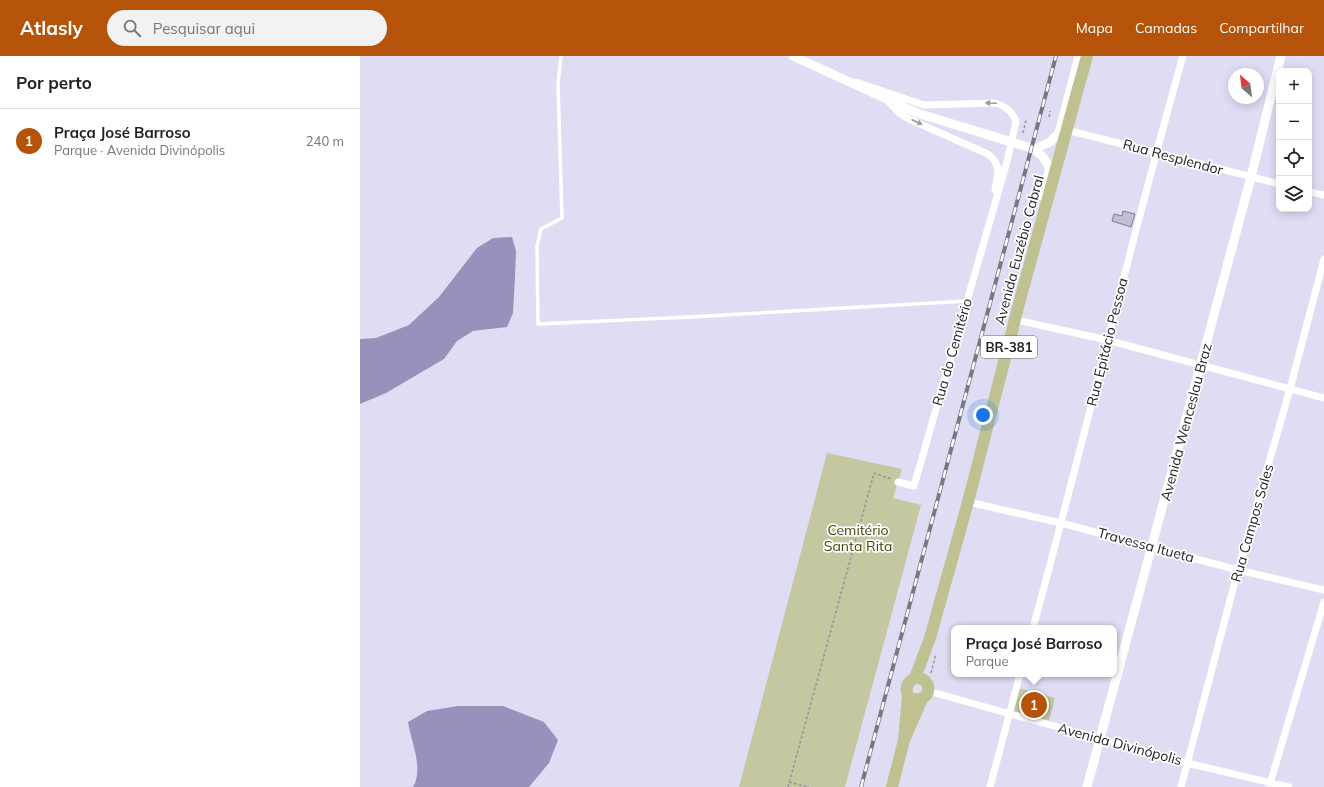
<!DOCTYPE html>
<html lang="pt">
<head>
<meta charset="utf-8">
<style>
	:root { --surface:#fff; --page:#f2f2f2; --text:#222; --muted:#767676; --line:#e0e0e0; --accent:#b45309 }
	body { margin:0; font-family:Mulish,sans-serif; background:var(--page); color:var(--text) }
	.controls { position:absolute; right:12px; top:12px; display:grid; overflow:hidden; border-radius:8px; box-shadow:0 2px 10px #0003 }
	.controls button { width:36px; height:36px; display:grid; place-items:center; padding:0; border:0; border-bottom:1px solid var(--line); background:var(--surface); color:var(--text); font:20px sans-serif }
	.compass { position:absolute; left:868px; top:12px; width:36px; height:36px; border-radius:50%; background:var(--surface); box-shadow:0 2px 10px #0003; rotate:332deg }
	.you { position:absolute; left:623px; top:359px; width:14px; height:14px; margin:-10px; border:3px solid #fff; border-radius:50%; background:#1a73e8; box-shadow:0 0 0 6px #1a73e833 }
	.badge { display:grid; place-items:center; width:26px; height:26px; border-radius:50%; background:var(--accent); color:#fff; font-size:13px; font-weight:700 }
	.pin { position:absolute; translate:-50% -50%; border:2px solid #fff; box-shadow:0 1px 4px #0006 }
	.popup { position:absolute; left:591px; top:569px; width:166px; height:52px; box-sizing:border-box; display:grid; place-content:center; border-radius:8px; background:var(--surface); filter:drop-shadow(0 1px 3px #0005); font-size:13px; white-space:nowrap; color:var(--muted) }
	.popup b { font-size:15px; color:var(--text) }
	.popup::after { content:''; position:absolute; left:50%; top:100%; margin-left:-8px; border:8px solid transparent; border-top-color:var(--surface) }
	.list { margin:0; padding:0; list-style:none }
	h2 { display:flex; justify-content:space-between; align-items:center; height:52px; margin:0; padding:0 16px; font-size:17px }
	h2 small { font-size:13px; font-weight:400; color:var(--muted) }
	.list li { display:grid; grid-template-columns:26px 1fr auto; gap:12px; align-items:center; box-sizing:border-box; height:64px; padding:0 16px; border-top:1px solid var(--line) }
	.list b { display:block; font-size:15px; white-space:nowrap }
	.list p { margin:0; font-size:13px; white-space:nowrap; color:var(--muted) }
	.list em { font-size:13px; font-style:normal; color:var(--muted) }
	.icon { flex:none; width:22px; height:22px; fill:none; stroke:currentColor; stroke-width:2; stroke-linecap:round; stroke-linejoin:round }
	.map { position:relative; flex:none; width:964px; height:731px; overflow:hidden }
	header { display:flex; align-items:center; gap:24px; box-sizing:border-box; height:56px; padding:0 20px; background:var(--accent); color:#fff }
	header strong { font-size:19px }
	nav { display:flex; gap:22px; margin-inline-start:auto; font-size:14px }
	.search { width:280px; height:36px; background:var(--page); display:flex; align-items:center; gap:10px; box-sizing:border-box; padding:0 14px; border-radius:22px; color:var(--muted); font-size:15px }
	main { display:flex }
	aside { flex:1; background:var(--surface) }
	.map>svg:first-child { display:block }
	.green { fill:#c5c7a0 }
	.water { fill:#9791bc }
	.building { fill:#c1bfd4; stroke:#7f7d90 }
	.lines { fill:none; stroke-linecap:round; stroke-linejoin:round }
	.path { stroke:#9695a5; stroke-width:1.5; stroke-dasharray:3 2; stroke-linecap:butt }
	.service { stroke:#fff; stroke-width:3.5 }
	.minor { stroke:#fff; stroke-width:7 }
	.tertiary { stroke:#fff; stroke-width:9 }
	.primary { stroke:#c0c190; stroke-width:12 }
	.rail-casing { stroke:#797785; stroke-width:4 }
	.rail { stroke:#fff; stroke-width:2.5; stroke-dasharray:8; stroke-linecap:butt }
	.oneway { fill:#9b9b9e }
	.labels { text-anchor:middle; stroke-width:3.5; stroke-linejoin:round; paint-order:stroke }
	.shield { fill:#fff; stroke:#646368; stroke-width:1 }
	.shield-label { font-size:13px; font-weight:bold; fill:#212027 }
	.street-label { font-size:14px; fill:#212027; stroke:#fff }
	.park-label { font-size:14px; fill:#43430a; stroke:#fff }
</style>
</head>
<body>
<header>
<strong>Atlasly</strong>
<div class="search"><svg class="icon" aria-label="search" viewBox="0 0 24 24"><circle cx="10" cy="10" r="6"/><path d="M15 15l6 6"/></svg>Pesquisar aqui</div>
<nav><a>Mapa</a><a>Camadas</a><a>Compartilhar</a></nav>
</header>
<main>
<aside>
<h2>Por perto<small></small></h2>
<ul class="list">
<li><span class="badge">1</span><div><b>Praça José Barroso</b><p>Parque · Avenida Divinópolis</p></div><em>240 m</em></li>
</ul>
</aside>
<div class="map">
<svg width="964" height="731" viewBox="0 0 964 731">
	<rect width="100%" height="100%" fill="#dfddf3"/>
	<path class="green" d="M467,397L542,413L533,442L561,449L485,731H379Z
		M658,632L695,642L689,665L652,655Z"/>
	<path class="water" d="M152,181L156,195L155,221L153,257L147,271L113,275L97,285L84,303L26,337L0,348V283L16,282L49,269L79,241L117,192L133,182Z
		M98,650H143L184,666L198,684L189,707L169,731H53C64,712 51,686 48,666L67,655Z"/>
	<path class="building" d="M763,155L775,158L771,171L752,165L754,158L762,160Z"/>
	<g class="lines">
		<path class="path" d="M689,61L690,55
			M663,77L666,64
			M571,617L576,598
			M429,726L449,731
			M428,731L514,417L531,423"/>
		<path class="service" d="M201,0L198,28L202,162L181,173L177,190L178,268L330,261L607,245"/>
		<path class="minor" d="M496,26L564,49L635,47C645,50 653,55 656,66L646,109L554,430L538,426
			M527,44L539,57L551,64L628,98C643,111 637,117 635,134
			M707,74L919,128
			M949,136L964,139
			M656,264L747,284L964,342
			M608,446L701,467L878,514L964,534
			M673,572C725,382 769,190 823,0
			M568,635L827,707L929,731
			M630,731L660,618
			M821,731L878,514L930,333L964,203
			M909,731L964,546"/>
		<path class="tertiary" d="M433,0L557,57L674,93L683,101L690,112L682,140
			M674,93L690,86L699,77L719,0
			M727,731L891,121L921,0"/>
		<path class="primary" d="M554,643C572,646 574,621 555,622
			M544,684L548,640C545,632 547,626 555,622L570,582L608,446L661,240L727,0
			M532,731L544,684L562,643"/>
		<defs>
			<path id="rail" d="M501,731L696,0"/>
		</defs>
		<use href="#rail" class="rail-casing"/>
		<use href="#rail" class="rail"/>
	</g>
	<defs><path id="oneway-solid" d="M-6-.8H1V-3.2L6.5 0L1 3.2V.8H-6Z"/></defs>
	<g class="oneway">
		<use href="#oneway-solid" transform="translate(631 47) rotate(-177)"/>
		<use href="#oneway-solid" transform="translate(557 66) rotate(24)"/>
	</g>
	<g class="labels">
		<rect class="shield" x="621" y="280" width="56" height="22" rx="3"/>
		<g class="shield-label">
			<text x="649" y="296">BR-381</text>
		</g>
		<g class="street-label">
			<text transform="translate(813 101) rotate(15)" y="5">Rua Resplendor</text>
			<text transform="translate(659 194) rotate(-75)" y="5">Avenida Euzébio Cabral</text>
			<text transform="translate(747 286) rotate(-76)" y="5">Rua Epitácio Pessoa</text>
			<text transform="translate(592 296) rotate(-74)" y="5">Rua do Cemitério</text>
			<text transform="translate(826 366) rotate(-75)" y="5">Avenida Wenceslau Braz</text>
			<text transform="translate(892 467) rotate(-74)" y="5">Rua Campos Sales</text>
			<text transform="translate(786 489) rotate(15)" y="5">Travessa Itueta</text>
			<text transform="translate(760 688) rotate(15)" y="5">Avenida Divinópolis</text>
		</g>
		<g class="park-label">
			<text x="498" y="479">Cemitério<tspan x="498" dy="16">Santa Rita</tspan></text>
		</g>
	</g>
</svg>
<div class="controls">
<button>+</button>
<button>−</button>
<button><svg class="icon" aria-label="locate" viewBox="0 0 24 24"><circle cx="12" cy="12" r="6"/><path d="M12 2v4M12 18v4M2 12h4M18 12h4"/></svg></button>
<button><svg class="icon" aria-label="layers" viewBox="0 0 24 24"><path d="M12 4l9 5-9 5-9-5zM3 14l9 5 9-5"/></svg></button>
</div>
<svg class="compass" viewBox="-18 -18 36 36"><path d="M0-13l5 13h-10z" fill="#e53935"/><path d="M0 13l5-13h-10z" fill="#767676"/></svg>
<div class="you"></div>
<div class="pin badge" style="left:674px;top:649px">1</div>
<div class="popup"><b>Praça José Barroso</b>Parque</div>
</div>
</main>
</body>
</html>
